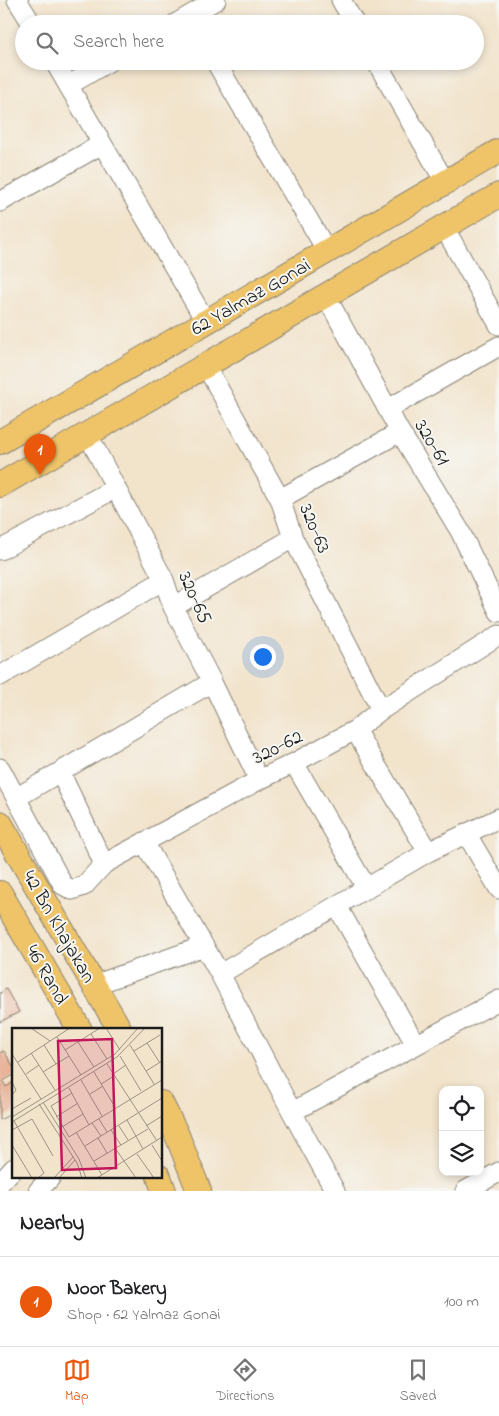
<!DOCTYPE html>
<html lang="en">
<head>
<meta charset="utf-8">
<style>
	:root { --surface:#fff; --page:#f6f6f6; --text:#202124; --muted:#757577; --line:#e0e0e0; --accent:#ea580c }
	body { margin:0; font-family:"Indie Flower",sans-serif; background:var(--page); color:var(--text) }
	.controls { position:absolute; right:15px; bottom:15px; display:grid; overflow:hidden; border-radius:10px; box-shadow:0 2px 8px #0003 }
	.controls button { width:45px; height:45px; display:grid; place-items:center; padding:0; border:0; border-bottom:1px solid var(--line); background:var(--surface); color:var(--text); font:25px sans-serif }
	.you { position:absolute; left:262px; top:656px; width:18px; height:18px; margin:-12px; border:4px solid #fff; border-radius:50%; background:#1a73e8; box-shadow:0 0 0 8px #1a73e833 }
	.badge { display:grid; place-items:center; width:32px; height:32px; border-radius:50%; background:var(--accent); color:#fff; font-size:16px; font-weight:700 }
	.pin { position:absolute; translate:-50% -41px; filter:drop-shadow(0 1px 2px #0008) }
	.pin::after { content:''; position:absolute; top:26px; width:18px; height:15px; background:inherit; clip-path:polygon(0 0,100% 0,50% 100%) }
	.list { margin:0; padding:0; list-style:none }
	h2 { display:flex; justify-content:space-between; align-items:center; height:65px; margin:0; padding:0 20px; font-size:21px }
	h2 small { font-size:16px; font-weight:400; color:var(--muted) }
	.list li { display:grid; grid-template-columns:32px 1fr auto; gap:15px; align-items:center; box-sizing:border-box; height:90px; padding:0 20px; border-top:1px solid var(--line) }
	.list b { display:block; font-size:19px; white-space:nowrap }
	.list p { margin:0; font-size:16px; white-space:nowrap; color:var(--muted) }
	.list em { font-size:16px; font-style:normal; color:var(--muted) }
	.icon { flex:none; width:28px; height:28px; fill:none; stroke:currentColor; stroke-width:2; stroke-linecap:round; stroke-linejoin:round }
	.map { position:relative; flex:none; width:499px; height:1191px; overflow:hidden }
	.search { position:absolute; background:var(--surface); box-shadow:0 2px 8px #0003; left:15px; right:15px; top:15px; height:55px; display:flex; align-items:center; gap:12px; box-sizing:border-box; padding:0 18px; border-radius:28px; color:var(--muted); font-size:19px }
	.sheet { height:155px; background:var(--surface) }
	nav { display:flex; justify-content:space-around; align-items:center; box-sizing:border-box; height:70px; border-top:1px solid var(--line); background:var(--surface); font-size:14px; color:var(--muted) }
	nav a { display:grid; justify-items:center; gap:2px }
	nav .on { color:var(--accent) }
	.map>svg:first-child { display:block }
	.building { fill:#e7b49a }
	.lines { fill:none; stroke-linecap:round; stroke-linejoin:round }
	.minor-casing { stroke:#878074; stroke-width:21 }
	.major-casing { stroke:#878074; stroke-width:26 }
	.minor { stroke:#fff; stroke-width:19 }
	.major { stroke:#efc469; stroke-width:24 }
	.labels { text-anchor:middle; stroke-width:4; stroke-linejoin:round; paint-order:stroke }
	.street-label { font-size:20px; fill:#1c1c1c; stroke:#f6f6f2 }
	.inset-road { fill:none; stroke:#9c9385; stroke-width:1 }
	.view { fill:#c2185b; fill-opacity:0.15; stroke:#c2185b; stroke-width:2.5 }
	.inset-edge { fill:none; stroke:#1c1c1c; stroke-width:2.5 }
</style>
</head>
<body>
<div class="map">
<svg width="499" height="1191" viewBox="0 0 499 1191">
	<rect width="100%" height="100%" fill="#f6f6f2"/>
	<filter id="ink" filterUnits="userSpaceOnUse"><feTurbulence type="fractalNoise" baseFrequency=".02" numOctaves="2"/><feDisplacementMap in="SourceGraphic" scale="10" xChannelSelector="R" yChannelSelector="G"/><feConvolveMatrix kernelMatrix="1 2 1 2 8 2 1 2 1" color-interpolation-filters="sRGB"/></filter>
	<filter id="wash" filterUnits="userSpaceOnUse"><feTurbulence type="fractalNoise" baseFrequency=".0096" numOctaves="4" result="noise"/><feDisplacementMap in="SourceGraphic" scale="20" xChannelSelector="R" yChannelSelector="G"/><feGaussianBlur stdDeviation="1.12" result="paint"/><feColorMatrix in="noise" values="0 0 0 0 0 0 0 0 0 0 0 0 0 0 0 0 0 1.4 0 .05"/><feComposite in="paint" operator="in"/></filter>
	<g filter="url(#wash)">
		<rect width="100%" height="100%" fill="#f2e3cb"/>
		<g id="blocks">
			<path class="building" d="M6,989L19,1012L0,1022V993Z
				M4,1051L14,1068V1075L3,1081L6,1087L14,1082V1112L0,1120V1053Z"/>
		</g>
	</g>
	<g filter="url(#ink)">
		<use href="#blocks" fill-opacity="0" stroke="#878074" stroke-width="1"/>
		<g class="lines">
			<defs>
				<path id="minor" d="M17,0L32,24
					M341,0L355,24
					M175,24L216,0
					M54,61L206,322
					M215,61L327,251
					M376,61L445,182
					M69,85L110,61
					M0,202L102,144
					M444,227L499,325
					M326,296L400,432L460,531L499,612
					M206,366L280,499L293,538L381,710
					M388,409L499,346
					M88,435L164,580L173,607L212,682L259,780
					M280,499L400,432
					M0,550L116,488
					M173,607L293,538
					M0,676L164,580
					M355,730L428,852
					M294,763L367,889
					M0,768L63,885L72,890L84,886L104,864L259,780L294,763L355,730L381,710L499,635
					M60,772L104,864
					M16,798L212,682
					M466,833L499,889
					M144,842L220,974L292,1112L335,1191
					M337,906L416,1045
					M220,974L428,852L499,818
					M94,985L204,946
					M292,1112L499,1000
					M0,1183L14,1168
					M38,1191L51,1177
					M465,1191L499,1172"/>
				<path id="major" d="M0,442L499,151
					M0,485L499,195
					M0,823L120,1030
					M0,893L80,1030
					M161,1103L177,1135L199,1191
					M159,1177L164,1191"/>
			</defs>
			<use href="#minor" class="minor-casing"/>
			<use href="#major" class="major-casing"/>
			<use href="#minor" class="minor"/>
			<use href="#major" class="major"/>
		</g>
	</g>
	<g class="labels">
		<g class="street-label">
			<text transform="translate(250 296) rotate(-30)" y="7">62 Yalmaz Gonai</text>
			<text transform="translate(433 442) rotate(59)" y="7">320-61</text>
			<text transform="translate(316 528) rotate(67)" y="7">320-63</text>
			<text transform="translate(196 597) rotate(66)" y="7">320-65</text>
			<text transform="translate(277 746) rotate(-27)" y="7">320-62</text>
			<text transform="translate(60 926) rotate(60)" y="7">42 Bn Khajakan</text>
			<text transform="translate(48 974) rotate(60)" y="7">46 Rand</text>
		</g>
	</g>
	<g transform="translate(12 1028)">
		<rect width="150" height="150" fill="#f2e3cb"/>
		<path class="inset-road" d="M19,0L38,13M94,0L108,22M79,6L95,31M45,9L69,47M66,14L82,39M135,15L148,35M32,17L44,36M118,17L142,56M53,22L88,0M122,23L148,7M19,25L43,62M0,26L29,71M108,28L129,63M6,34L58,0M95,36L145,113M134,43L150,33M31,44L57,28M82,44L103,79M14,46L27,37M101,46L114,37M69,52L90,88M0,54L4,62L0,67M89,56L102,48M57,60L77,97M60,65L39,78L57,109L150,52M78,66L91,58M31,74L67,131L74,150M27,76L65,135L70,150M0,81L19,70M0,89L103,26L126,0M44,89L66,75M87,91L95,104M115,92L131,121M2,93L32,145L26,150M0,94L105,29L133,0M80,95L89,108M107,98L116,112M134,98L150,88M50,99L71,86M0,102L20,91L41,128M99,102L109,117M64,104L90,147M86,110L95,125M0,117L20,150M140,117L150,133M73,118L150,70M103,120L124,150M125,126L142,150M82,133L136,101M42,150L61,129M47,150L63,132M85,150L150,109"/>
		<path class="view" d="M100,11L104,140L50,142L46,13Z"/>
		<rect width="150" height="150" class="inset-edge"/>
	</g>
</svg>
<div class="controls">
<button><svg class="icon" aria-label="locate" viewBox="0 0 24 24"><circle cx="12" cy="12" r="6"/><path d="M12 2v4M12 18v4M2 12h4M18 12h4"/></svg></button>
<button><svg class="icon" aria-label="layers" viewBox="0 0 24 24"><path d="M12 4l9 5-9 5-9-5zM3 14l9 5 9-5"/></svg></button>
</div>
<div class="you"></div>
<div class="pin badge" style="left:40px;top:475px">1</div>
<div class="search"><svg class="icon" aria-label="search" viewBox="0 0 24 24"><circle cx="10" cy="10" r="6"/><path d="M15 15l6 6"/></svg>Search here</div>
</div>
<section class="sheet">
<h2>Nearby<small></small></h2>
<ul class="list">
<li><span class="badge">1</span><div><b>Noor Bakery</b><p>Shop · 62 Yalmaz Gonai</p></div><em>100 m</em></li>
</ul>
</section>
<nav>
<a class="on"><svg class="icon" aria-label="map" viewBox="0 0 24 24"><path d="M3 6l6-2 6 2 6-2v14l-6 2-6-2-6 2zM9 4v14M15 6v14"/></svg>Map</a>
<a><svg class="icon" aria-label="directions" viewBox="0 0 24 24"><path d="M12 3l9 9-9 9-9-9zM9 14v-3h6M13 9l2 2-2 2"/></svg>Directions</a>
<a><svg class="icon" aria-label="saved" viewBox="0 0 24 24"><path d="M7 4h10v16l-5-4-5 4z"/></svg>Saved</a>
</nav>
</body>
</html>
